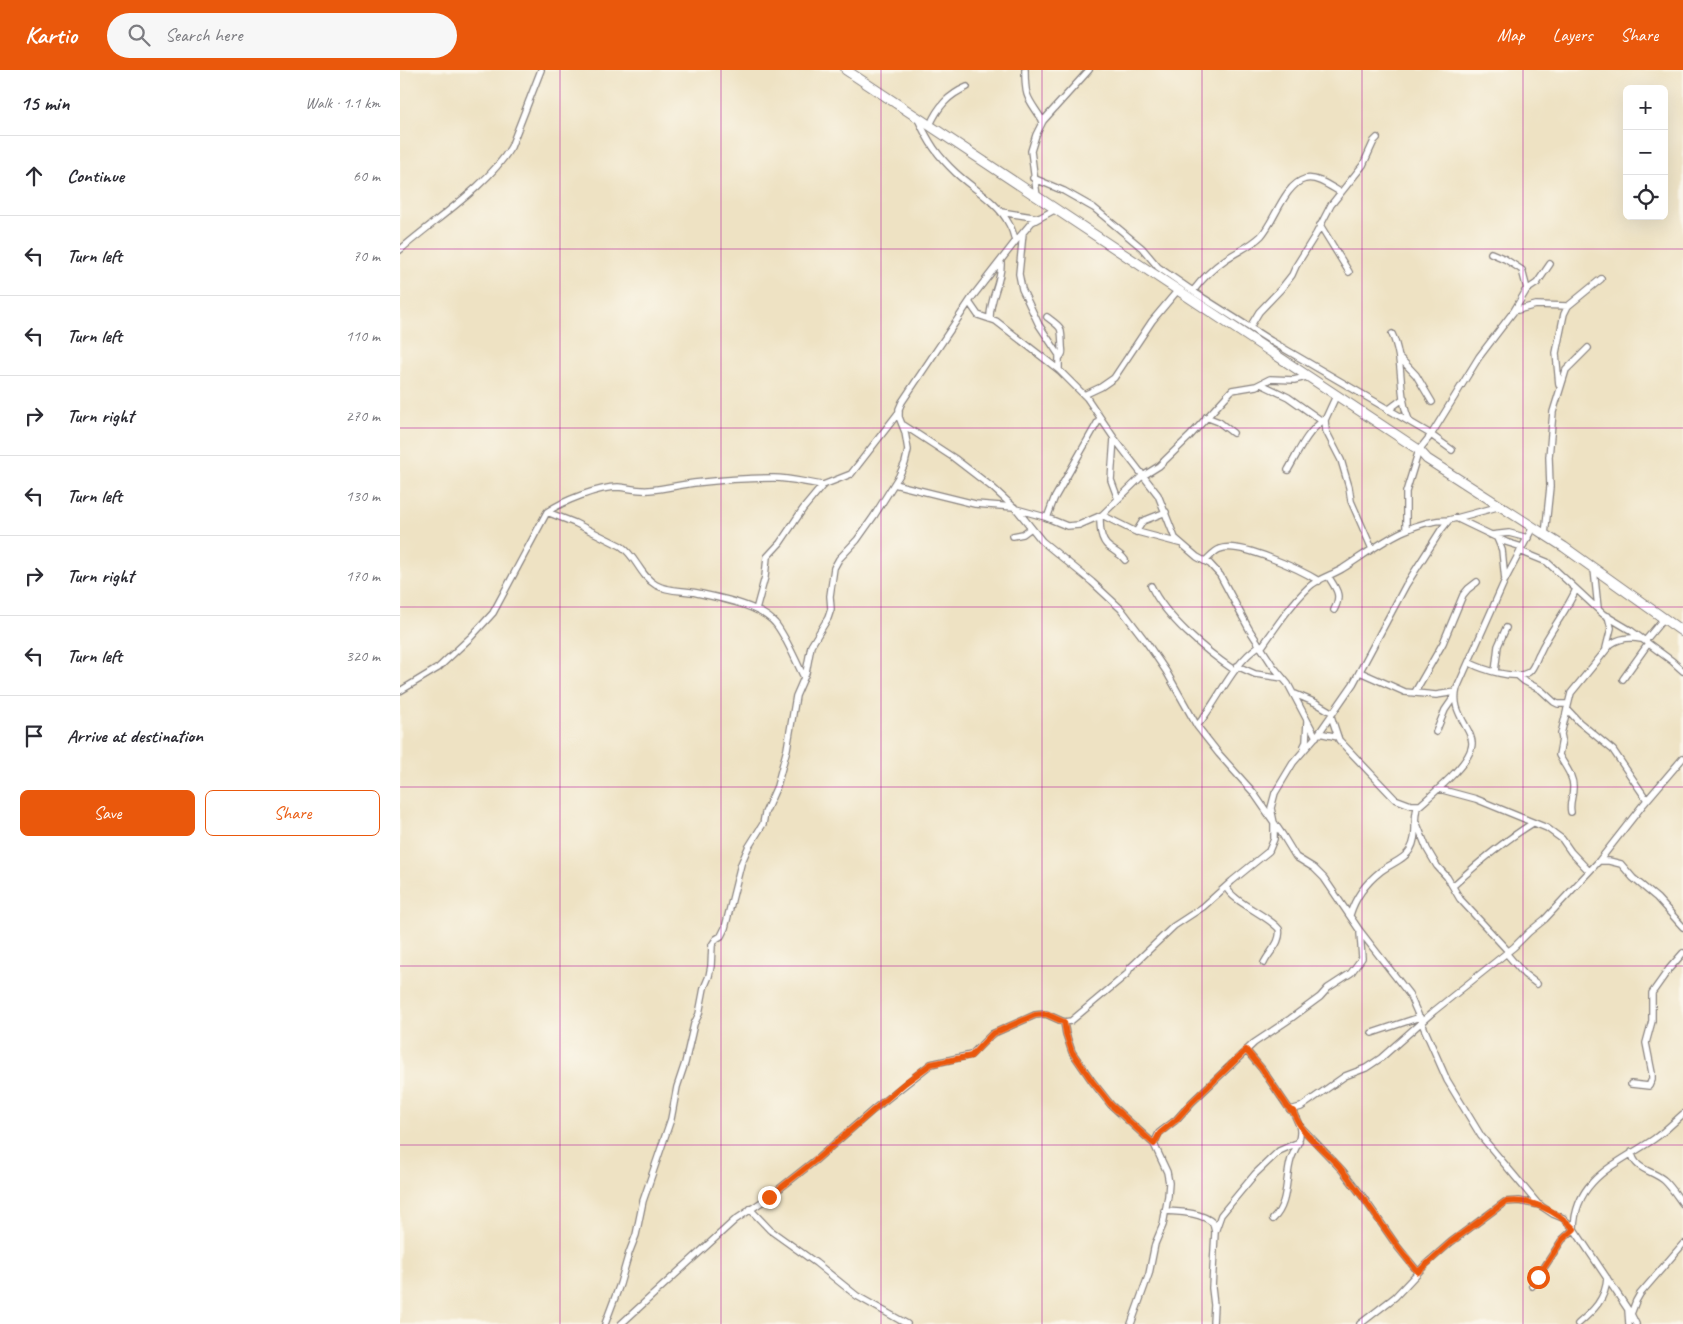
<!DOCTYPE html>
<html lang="en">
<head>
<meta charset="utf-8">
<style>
	:root { --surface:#fff; --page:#f7f7f7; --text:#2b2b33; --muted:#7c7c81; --line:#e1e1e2; --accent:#ea580c }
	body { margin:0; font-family:Caveat,sans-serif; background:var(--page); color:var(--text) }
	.controls { position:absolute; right:15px; top:15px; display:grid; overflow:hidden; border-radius:8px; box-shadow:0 5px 20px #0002 }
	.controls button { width:45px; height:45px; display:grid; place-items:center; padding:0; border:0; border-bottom:1px solid var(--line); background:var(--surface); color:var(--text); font:25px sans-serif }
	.stop { position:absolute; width:15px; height:15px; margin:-11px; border:4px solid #ea580c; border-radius:50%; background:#fff }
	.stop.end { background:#ea580c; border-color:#fff; box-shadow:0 1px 5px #0008 }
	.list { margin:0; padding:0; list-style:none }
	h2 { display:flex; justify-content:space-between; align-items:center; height:65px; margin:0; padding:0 20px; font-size:21px }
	h2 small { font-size:16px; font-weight:400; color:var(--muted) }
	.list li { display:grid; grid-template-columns:32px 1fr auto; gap:15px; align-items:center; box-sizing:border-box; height:80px; padding:0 20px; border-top:1px solid var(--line) }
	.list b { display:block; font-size:19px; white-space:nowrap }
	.list em { font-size:16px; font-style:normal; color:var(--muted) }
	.actions { display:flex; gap:10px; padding:15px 20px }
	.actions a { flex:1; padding:11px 0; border:1px solid var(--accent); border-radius:8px; text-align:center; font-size:18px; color:var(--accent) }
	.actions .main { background:var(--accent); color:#fff }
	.icon { flex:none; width:28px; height:28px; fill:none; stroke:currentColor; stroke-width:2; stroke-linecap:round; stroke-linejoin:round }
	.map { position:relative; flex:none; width:1283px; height:1254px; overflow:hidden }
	header { display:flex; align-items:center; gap:30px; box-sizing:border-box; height:70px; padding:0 25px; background:var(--accent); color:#fff }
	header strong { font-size:24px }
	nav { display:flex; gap:28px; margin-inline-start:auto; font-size:18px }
	.search { width:350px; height:45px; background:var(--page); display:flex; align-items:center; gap:12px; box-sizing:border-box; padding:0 18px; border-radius:28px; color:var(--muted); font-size:19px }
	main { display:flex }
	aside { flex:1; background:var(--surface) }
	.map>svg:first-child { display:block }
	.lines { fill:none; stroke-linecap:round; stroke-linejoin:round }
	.street-casing { stroke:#88827f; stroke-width:8 }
	.primary-casing { stroke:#88827f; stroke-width:11 }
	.street { stroke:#fff; stroke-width:5.5 }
	.primary { stroke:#fff; stroke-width:9 }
	.route { stroke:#ea580c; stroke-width:6 }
	.grid { fill:none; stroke:#b5179e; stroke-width:1; stroke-opacity:0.55 }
</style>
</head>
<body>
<header>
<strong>Kartio</strong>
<div class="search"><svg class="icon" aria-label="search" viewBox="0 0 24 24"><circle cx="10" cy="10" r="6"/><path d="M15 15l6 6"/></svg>Search here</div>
<nav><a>Map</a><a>Layers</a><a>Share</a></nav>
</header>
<main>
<aside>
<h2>15 min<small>Walk · 1.1 km</small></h2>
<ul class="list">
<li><svg class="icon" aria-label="ahead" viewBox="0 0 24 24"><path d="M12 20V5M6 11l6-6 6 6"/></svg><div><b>Continue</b></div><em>60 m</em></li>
<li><svg class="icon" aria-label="left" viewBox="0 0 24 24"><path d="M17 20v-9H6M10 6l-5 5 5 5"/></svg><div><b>Turn left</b></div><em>70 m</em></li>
<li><svg class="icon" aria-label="left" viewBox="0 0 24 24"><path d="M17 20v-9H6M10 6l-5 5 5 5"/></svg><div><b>Turn left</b></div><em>110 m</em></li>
<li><svg class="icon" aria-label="right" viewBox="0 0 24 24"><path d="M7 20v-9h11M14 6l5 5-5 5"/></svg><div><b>Turn right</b></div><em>270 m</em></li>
<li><svg class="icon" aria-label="left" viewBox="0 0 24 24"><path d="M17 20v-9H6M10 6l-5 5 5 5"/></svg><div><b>Turn left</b></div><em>130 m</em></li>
<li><svg class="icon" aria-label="right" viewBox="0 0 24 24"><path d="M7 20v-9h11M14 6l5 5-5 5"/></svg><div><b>Turn right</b></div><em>170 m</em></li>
<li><svg class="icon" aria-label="left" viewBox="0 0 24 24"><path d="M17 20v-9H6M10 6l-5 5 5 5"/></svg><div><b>Turn left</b></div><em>320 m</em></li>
<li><svg class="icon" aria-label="arrive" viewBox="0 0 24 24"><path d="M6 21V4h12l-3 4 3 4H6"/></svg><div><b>Arrive at destination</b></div></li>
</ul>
<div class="actions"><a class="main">Save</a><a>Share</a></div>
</aside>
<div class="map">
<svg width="1283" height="1254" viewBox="0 0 1283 1254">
	<rect width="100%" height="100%" fill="#fbf7ec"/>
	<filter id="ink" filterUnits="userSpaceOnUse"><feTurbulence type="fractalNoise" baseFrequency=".02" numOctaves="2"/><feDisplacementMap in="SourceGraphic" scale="10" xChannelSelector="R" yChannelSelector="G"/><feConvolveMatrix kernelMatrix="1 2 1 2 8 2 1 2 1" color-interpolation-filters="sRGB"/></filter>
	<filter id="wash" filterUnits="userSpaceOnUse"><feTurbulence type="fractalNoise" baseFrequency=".0096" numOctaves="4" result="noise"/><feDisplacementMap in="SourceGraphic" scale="20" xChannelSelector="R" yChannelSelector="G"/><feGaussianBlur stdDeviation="1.12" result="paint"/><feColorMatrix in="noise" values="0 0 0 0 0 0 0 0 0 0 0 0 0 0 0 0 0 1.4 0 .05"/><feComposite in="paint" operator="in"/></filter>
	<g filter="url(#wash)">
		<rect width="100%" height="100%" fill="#eee2c3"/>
	</g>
	<g filter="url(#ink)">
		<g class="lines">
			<defs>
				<path id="street" d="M625,0C625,30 628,27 643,51
					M518,49C529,73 537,85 556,103C573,119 598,132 609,154C612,159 614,166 615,172
					M530,55C538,37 548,25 567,17
					M633,108L664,121L694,138L742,178L758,197L797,224L871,271L1027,362L1052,380
					M637,126L631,81L636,65L643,51L689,0
					M601,142L639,148
					M920,155L949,202
					M623,163L619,204L622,219L639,255L659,285V300
					M0,180C35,149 87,117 111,77L141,0
					M793,221C802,209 813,198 826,189C838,181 851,176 861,166C875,151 884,115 905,109C917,106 931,117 940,122
					M1125,221L1137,213L1150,194
					M569,232L578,245L596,251L659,300L687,328L714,368L758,425L775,468L797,487L810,494L820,505L849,559L873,596L888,614L916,667
					M1114,241L1136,235L1168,236
					M647,247C663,259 661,256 662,275C662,281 664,283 660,287
					M590,249C589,229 602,212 601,193
					M850,257L859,242L881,219L892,205L896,196L916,164L931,135L963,95L974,71L977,68
					M992,264C1005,291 997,326 1010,352
					M999,287L1016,305L1032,332
					M861,314L888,327L922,351
					M1159,315L1156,283L1164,244L1168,236L1201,209
					M684,325L701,317L714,308L752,251L778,220
					M936,326L925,350L926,361L941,390L949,417L951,431L972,479
					M988,340L1004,328
					M806,347L819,352L833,363
					M502,354L554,388L593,418L618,441L642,471L692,512L721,539L747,573L766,601L797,656L819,684L853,722L882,764L896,787L914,798L924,808L960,861L1009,924L1047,1010L1081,1066L1138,1134L1153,1144L1163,1148L1174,1159L1162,1170L1132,1216
					M714,368L711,410L718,429
					M888,400C898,383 907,361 924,350
					M743,406L759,396L789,367L832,320L856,316L870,309L894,310L906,307
					M494,414L575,434L614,437
					M616,439L645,447L667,456L679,455L702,445L743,405
					M147,442L175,453L221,476C236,486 240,506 256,515C269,522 283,520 297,523C320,528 359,535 375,553C386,566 396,592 404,607
					M702,445L734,461L779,473
					M700,446C700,457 700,470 709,477C715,482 720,483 725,490
					M647,448L654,429L700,348
					M1056,448L1106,472L1122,477
					M1006,460V422L1019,380L1031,365L1079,287L1114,241L1127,219L1122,200L1105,189L1091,183
					M736,462L743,451L766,442
					M1091,465L1109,463L1128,468
					M1145,465L1150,417L1149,387L1153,342L1166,300L1188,278
					M613,466L623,464L631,458
					M1097,468L1102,480L1105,510
					M1120,481L1147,492L1203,544L1230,560L1272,591L1283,601
					M805,491C810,487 814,481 820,479C840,471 901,500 919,511
					M1194,499L1198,538
					M928,506C937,520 942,525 934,540
					M751,516C766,548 806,581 834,600
					M356,540L365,507L367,487L380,473L403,439L423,415L451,404L499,342
					M1245,571L1264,548
					M861,578C876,557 890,535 909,517C917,509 932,505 942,499C975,478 1008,450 1049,450
					M1206,578L1211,558L1208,546
					M1070,593C1082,599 1116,611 1129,602C1135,597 1136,588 1140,582C1150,560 1167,541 1176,519
					M837,596L855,604L883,608
					M960,602L1005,622L1036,625L1056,622
					M1095,602L1098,576L1106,558
					M1117,605L1124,611L1141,620L1154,632L1158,634H1168
					M1223,609L1248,574
					M0,621L38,598L71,567L93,543L147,442C163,431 198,417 218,417C229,418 238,421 249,420C264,419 279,415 294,413C320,410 347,408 374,408C391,408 406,413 423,415
					M1015,622L1043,573L1063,525L1068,519L1077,512
					M895,624L916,633L933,643
					M1167,639L1179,652L1213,680L1247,730
					M931,646L939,670L995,729L1011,735H1020
					M797,656C819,630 831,595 860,575
					M1036,662L1045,640L1054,627
					M919,663L938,667
					M904,676L906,672L907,651
					M1039,719L1076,729L1147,758L1162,769L1171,782L1189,801
					M1171,742C1169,733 1173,727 1173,718C1174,706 1164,695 1159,685L1162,669L1161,664L1171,623L1211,574C1220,568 1231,567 1241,569
					M1017,754L1027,779L1037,796L1047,807L1060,829L1108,881
					M1199,791H1209L1221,794L1233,808L1257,828L1283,857
					M1053,816C1078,793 1104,771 1133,753
					M826,817C834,833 866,844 879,859C882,872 869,882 864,893
					M950,845C955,828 967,812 981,801C990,794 1004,790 1010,780C1018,767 1013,752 1017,738C1031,725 1072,693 1072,673C1072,667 1068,660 1065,655C1058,642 1053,633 1057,618L1105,510L1133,457
					M1106,883L1124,904L1137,914
					M664,952L666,964L672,982L692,1011L711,1035L754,1074
					M972,963L1020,947
					M846,980L862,999L890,1040L901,1037L945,1006L966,998L981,988L1034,941L1114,877L1129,862L1145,849L1199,791L1242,736L1283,688
					M1231,1014L1249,1016L1252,1009V1003L1246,973L1252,951V923L1269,899L1283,883
					M900,1056L942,1100L963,1127L997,1176L1018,1202
					M1232,1082C1233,1100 1255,1101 1265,1111C1272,1118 1277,1126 1283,1134
					M350,1139L370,1160L416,1193L457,1226L507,1254
					M764,1141C780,1142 801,1142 813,1153L815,1162L812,1218L814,1235L813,1254
					M873,1149C889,1134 885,1108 891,1089C894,1080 900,1073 900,1063C901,1055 895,1048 893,1041
					M815,1162L821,1145L855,1104L879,1081L899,1072
					M1228,1240L1229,1254
					M1231,1244L1236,1231L1240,1224L1283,1174
					M205,1254L220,1214L229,1183L236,1165L243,1131L271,1049L277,1017L285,993L294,954L299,944L304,918L309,906L311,896L312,875L316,869L321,866L325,858L341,794L348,778L363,754L365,743L377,716L387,679L396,626L406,603L411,576L428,548L431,539L430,526L434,498L439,489L457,470L474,446L499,406L505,393L508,380L505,362L499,347V339L502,332L573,226L615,172L632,152L656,139
					M221,1254L335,1150L369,1127L417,1089L473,1040L531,994L571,985L592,964L635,945L646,944L664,952L671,951L727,904L730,898L774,856L803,837L832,811L869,781L874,769V753L871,738L875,723L893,693L919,663L953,614L1006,515L1041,460L1049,450L1101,436
					M731,1254L749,1204L755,1174L763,1155L768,1126L769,1113L767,1102L754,1074L759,1063L776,1050L792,1032L854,973L890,949L920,927L928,918L951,903L962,888L960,863
					M960,1254L995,1227L1026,1194L1051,1172L1105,1132L1119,1131L1140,1135
					M1178,1254C1193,1241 1206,1229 1207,1208
					M1236,1254L1231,1244L1174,1159C1175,1108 1218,1094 1254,1069C1264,1062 1273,1053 1283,1044"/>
				<path id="primary" d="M446,0L1019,380L1027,389L1164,477L1283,562"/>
			</defs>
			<use href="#street" class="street-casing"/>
			<use href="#primary" class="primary-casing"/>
			<use href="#street" class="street"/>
			<use href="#primary" class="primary"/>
		</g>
	</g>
	<g class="lines" filter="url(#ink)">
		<path class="route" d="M369,1127L417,1089L505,1013L531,994L571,986L592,964L635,945L646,944L664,952L666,964L672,982L692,1011L711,1035L754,1074L760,1063L776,1050L792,1032L846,980L862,999L890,1040L893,1041C901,1065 926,1080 942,1100C969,1133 990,1170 1018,1202L1051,1172L1105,1132C1131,1128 1157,1141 1174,1159L1162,1170L1138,1207"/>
	</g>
	<path class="grid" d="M160,0V1254M321,0V1254M481,0V1254M642,0V1254M802,0V1254M962,0V1254M1123,0V1254M0,179H1283M0,358H1283M0,537H1283M0,717H1283M0,896H1283M0,1075H1283"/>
</svg>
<div class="controls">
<button>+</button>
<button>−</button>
<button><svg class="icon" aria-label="locate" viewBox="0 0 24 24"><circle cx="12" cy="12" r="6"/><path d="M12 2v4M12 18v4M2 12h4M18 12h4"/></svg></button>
</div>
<div class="stop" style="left:1138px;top:1207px"></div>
<div class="stop end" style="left:369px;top:1127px"></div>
</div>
</main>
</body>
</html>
